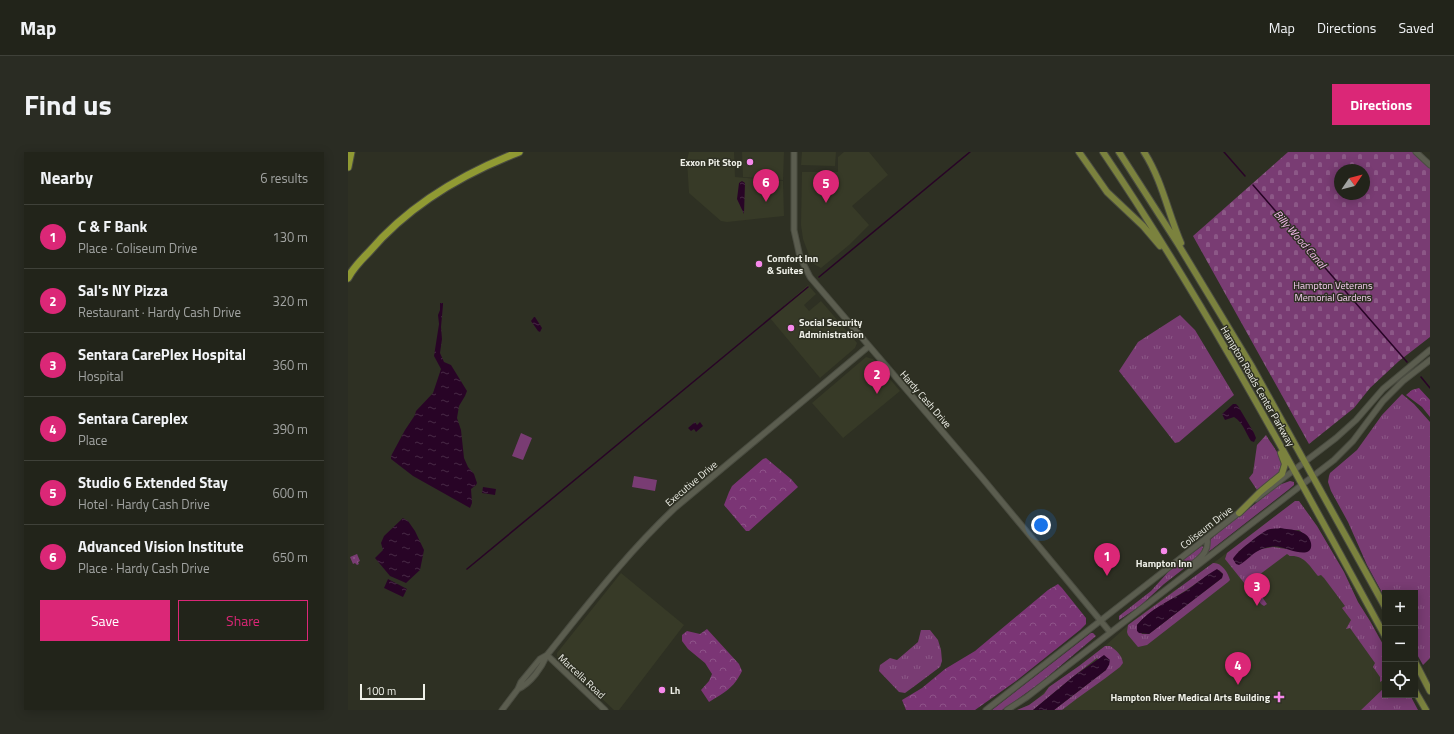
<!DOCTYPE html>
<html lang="en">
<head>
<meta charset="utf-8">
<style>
	:root { --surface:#22241a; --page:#2a2c23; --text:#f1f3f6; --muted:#a2a4a2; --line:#3f4139; --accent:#db2777 }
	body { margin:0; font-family:"Titillium Web",sans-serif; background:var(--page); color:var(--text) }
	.controls { position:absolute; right:12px; bottom:12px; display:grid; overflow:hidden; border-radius:0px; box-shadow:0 2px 10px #0003 }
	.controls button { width:36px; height:36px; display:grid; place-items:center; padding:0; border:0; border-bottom:1px solid var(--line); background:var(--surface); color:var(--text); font:20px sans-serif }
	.compass { position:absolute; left:986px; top:12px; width:36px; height:36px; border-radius:50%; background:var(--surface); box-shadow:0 2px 10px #0003; rotate:55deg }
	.scale { position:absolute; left:12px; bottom:10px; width:65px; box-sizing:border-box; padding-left:4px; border:2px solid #eff0e8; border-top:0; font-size:11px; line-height:14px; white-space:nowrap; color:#eff0e8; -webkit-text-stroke:3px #2e3023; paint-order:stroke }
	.you { position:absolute; left:693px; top:373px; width:14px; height:14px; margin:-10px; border:3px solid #fff; border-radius:50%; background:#1a73e8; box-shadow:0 0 0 6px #1a73e833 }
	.badge { display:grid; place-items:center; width:26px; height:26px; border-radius:50%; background:var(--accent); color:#fff; font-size:13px; font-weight:700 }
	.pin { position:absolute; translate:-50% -33px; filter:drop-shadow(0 1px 2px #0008) }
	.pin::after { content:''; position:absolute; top:21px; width:14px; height:12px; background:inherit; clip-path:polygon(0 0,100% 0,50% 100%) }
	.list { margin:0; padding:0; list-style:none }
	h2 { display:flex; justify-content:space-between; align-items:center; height:52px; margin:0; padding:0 16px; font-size:17px }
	h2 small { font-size:13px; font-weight:400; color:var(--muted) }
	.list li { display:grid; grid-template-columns:26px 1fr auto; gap:12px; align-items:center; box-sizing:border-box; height:64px; padding:0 16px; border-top:1px solid var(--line) }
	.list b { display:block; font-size:15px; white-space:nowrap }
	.list p { margin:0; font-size:13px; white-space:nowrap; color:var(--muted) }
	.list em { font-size:13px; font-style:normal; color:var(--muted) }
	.actions { display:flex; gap:8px; padding:12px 16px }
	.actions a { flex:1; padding:9px 0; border:1px solid var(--accent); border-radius:0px; text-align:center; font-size:14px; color:var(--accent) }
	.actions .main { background:var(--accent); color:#fff }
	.icon { flex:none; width:22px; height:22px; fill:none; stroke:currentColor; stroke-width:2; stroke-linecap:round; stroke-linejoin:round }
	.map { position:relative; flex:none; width:1082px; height:558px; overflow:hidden; border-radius:0px }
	header { display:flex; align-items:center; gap:24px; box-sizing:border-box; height:56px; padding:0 20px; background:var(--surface); border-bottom:1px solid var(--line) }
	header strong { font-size:19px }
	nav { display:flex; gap:22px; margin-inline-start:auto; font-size:14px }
	.intro { display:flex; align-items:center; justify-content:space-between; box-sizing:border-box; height:96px; padding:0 24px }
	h1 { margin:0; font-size:28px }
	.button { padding:10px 18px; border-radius:0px; background:var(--accent); color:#fff; font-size:14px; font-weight:700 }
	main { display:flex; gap:24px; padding:0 24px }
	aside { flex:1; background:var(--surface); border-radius:0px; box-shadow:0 2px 10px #0003 }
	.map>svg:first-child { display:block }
	.built { fill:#373a27 }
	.grass { fill:url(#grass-tufts); fill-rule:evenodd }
	.forest { fill:url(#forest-crowns) }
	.cemetery { fill:url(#cemetery-stones); fill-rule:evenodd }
	.park { fill:url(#park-dots) }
	.pitch { fill:#793c73 }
	.water { fill:url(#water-ripples) }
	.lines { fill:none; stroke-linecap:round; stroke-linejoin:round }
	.stream { stroke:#280426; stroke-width:1.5 }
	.minor-casing { stroke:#4a4c41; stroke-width:7 }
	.major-casing { stroke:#4a4c41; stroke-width:8 }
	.highway-casing { stroke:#4a4c41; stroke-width:9 }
	.minor { stroke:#5b5d4f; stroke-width:5 }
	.major { stroke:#7b823e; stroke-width:6 }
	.highway { stroke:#909a33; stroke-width:7 }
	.poi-dot { fill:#f788eb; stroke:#2e3023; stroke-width:1.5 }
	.labels { text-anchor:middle; stroke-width:3; stroke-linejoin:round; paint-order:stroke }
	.poi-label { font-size:10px; font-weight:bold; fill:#eff0e8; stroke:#2e3023; text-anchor:start }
	.park-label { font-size:10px; fill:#f5cdef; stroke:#2e3023 }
	.street-label { font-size:10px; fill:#eff0e8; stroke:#2e3023 }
	.water-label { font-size:11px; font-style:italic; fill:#f6bbee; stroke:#2e3023 }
</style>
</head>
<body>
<header>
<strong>Map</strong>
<nav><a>Map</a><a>Directions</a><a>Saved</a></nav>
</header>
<div class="intro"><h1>Find us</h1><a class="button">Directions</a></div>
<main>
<aside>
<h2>Nearby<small>6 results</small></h2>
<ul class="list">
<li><span class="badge">1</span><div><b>C &amp; F Bank</b><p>Place · Coliseum Drive</p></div><em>130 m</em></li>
<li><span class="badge">2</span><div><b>Sal's NY Pizza</b><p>Restaurant · Hardy Cash Drive</p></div><em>320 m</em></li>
<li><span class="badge">3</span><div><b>Sentara CarePlex Hospital</b><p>Hospital</p></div><em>360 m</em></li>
<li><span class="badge">4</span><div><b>Sentara Careplex</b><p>Place</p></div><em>390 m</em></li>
<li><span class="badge">5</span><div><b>Studio 6 Extended Stay</b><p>Hotel · Hardy Cash Drive</p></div><em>600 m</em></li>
<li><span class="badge">6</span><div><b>Advanced Vision Institute</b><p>Place · Hardy Cash Drive</p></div><em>650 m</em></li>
</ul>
<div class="actions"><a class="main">Save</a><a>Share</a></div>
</aside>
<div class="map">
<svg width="1082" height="558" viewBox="0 0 1082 558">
	<defs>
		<pattern id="grass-tufts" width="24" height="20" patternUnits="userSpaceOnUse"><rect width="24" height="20" fill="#793c73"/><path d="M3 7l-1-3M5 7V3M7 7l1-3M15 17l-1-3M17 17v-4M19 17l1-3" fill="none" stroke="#8c5887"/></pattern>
		<pattern id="forest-crowns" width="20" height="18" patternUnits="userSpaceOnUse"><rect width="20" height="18" fill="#7b3575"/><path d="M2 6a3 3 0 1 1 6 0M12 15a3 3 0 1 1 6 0" fill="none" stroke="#8e5389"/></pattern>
		<pattern id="cemetery-stones" width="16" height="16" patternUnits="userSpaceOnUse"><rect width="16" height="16" fill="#793c73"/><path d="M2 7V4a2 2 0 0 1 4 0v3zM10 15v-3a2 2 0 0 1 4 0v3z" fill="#8c5887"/></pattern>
		<pattern id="park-dots" width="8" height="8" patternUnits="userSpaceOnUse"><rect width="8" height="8" fill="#793c73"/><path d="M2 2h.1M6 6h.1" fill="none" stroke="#8c5887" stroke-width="1.8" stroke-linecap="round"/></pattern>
		<pattern id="water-ripples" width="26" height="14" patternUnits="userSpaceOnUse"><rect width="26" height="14" fill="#280426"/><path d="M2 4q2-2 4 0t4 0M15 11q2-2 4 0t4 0" fill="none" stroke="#482946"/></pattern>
	</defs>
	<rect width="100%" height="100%" fill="#2e3023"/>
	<path class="built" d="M341,0H386L387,25L435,29L436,64L379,70L373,69L341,41L339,8Z
		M394,0H436L435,28L395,25Z
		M454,0H488L487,14L453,13Z
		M496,0H521L540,23L504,54L521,73L501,93L473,116L464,111L455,87L453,73L454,20H490V5Z
		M460,133L468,142L456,153L461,159L473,149L509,191L507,196L472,226L422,166Z
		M518,205L525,207L552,239L495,286L464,251Z
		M947,349H951L969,374L996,420L1010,450L1022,469L1037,496V535L1013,558H669L681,553L687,549L701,535L731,514L757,494L787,467L825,439L839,431Z
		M273,421L336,473L271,558H266L209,504V501Z"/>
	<path class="grass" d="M832,163L847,178L886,243L831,290L827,291L771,219L790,190Z
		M1054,242L1066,252L1082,270V506L1075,513L1067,499V441H1037V446L1019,413L1000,370L983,339L980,330L981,324L982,321L1009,298L1034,263Z
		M918,283C922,290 933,304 934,311C935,323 918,332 909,338L901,326L905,321L909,293Z
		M942,329L946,330V333L940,338L859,401L863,387L869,382L931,333Z
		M947,349H951L969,374L996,420L1010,450L1022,469L1037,496V527L1032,530V525L1025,515L1027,511L1002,476L998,477L1003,468L994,456L997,454L976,426L973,423L970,424C962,414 956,403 942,404L939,402L903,429L919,452L916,454L913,452L877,407L879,401ZM951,378L959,385L939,397L925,395L913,397L909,399L890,400L913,382Z
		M854,394L855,395L852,404L816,432L792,454L771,468V464L803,439L822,418Z
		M865,411C873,410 880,420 882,428L880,430L799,493L790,495L780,483L779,480L780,473ZM871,418L875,422L874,426L801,482H794L789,473C802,458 821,449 837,439C848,432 858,423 871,418Z
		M573,478H582L590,488L593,498L594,509L592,515L568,533L557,541L551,540L531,519L532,513L542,506L549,508L570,490Z
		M743,481H745L748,484L692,531L667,549L654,558H644Z
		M757,494H762C768,498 774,503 775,511L772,515C753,530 733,543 714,558H706L758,518L749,506L726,524L685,558H669L681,553L696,542L701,535L731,514Z
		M1037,535V543H1062L1070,558H1013Z"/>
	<path class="forest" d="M1071,236L1082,248V265L1074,255L1058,243L1064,238Z
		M418,306L443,327L450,335L401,379H398L376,353L381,340L384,334L415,307Z
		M710,432L714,436L738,466V472L732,478L668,529L627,558H558L554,548L574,536L597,517L627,499L700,438Z
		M359,477L391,512L394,519C385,537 377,540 361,550L353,538L361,529L364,522L357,511L340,497L334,489V483L339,479L352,482Z"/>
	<path class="cemetery" d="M940,0H1068L1082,14V185L1051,209L1022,236L1006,256L961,292L845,84ZM992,18H1016V42H992Z"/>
	<path class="park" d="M9,402L12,409L10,410L11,412L9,413L7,411L5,412L2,405Z"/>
	<path class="pitch" d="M173,281L184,286L175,308L164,304Z
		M286,324L309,328L307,339L284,335Z"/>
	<path class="water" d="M394,29L397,31L396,62L389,47L391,31Z
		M92,151H95V153L93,175L94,187L92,201L96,210L103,213L119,239L117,244L111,254L109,266L113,278L116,306L120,315L126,322L129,331L128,333L123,337L124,351L122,356L65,324L43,307V304L57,278L67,263L68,259L85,241L93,217L86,204L91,172L90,163L92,158Z
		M186,165H187L194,176L192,180L190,179L183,169Z
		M885,252H888L890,254L906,281L908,286L906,290L903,289C898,282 895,270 886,265L877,268L874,262Z
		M347,270L349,273L352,270L355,274L348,280L346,277L343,279L340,276Z
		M135,335L148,337L147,343L134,341Z
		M55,366L60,369L67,379L76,398L72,418L58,431L42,424L27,406L35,398L33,391L36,384Z
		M932,376C943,378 960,377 963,391C966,409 938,396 932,395C926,394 919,395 914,397C905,400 899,409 891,413L888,412L885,407C888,400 912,382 919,378C923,376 928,377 932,376Z
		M869,417L875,422L874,426L801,482L791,481L789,479V473C802,457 821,449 838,439C848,432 858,423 869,417Z
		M40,427L59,437L55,445L36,436Z
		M756,503L762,508L761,513L758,518L706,558H685L726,524Z"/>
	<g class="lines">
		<path class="stream" d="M876,0L897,24
			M905,33L1059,210
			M471,125L622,0
			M1073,225L1082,236
			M119,417L460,135"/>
		<defs>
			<path id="minor" d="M446,0V78L452,105L462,125L635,327L762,480
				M1068,0L1082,13
				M908,347L988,286L1008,268L1035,237L1082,198
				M846,411C855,404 861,398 859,386
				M199,503L257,558
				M170,537C183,531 194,515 199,503C240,452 280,400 328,355L521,194
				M154,558L170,537L173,530L192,507L199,503
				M638,558L893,359
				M659,558L679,545L986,308L1005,289L1035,249L1055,229L1082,208"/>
			<path id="major" d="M731,0L759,40L795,74L812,94
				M755,0C860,155 947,320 1037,484
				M771,0L830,92L903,213L1037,455
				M796,0C814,28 820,61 833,91
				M891,361L912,340L934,322L937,312L933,301
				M1067,510L1082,539
				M1067,539L1078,558"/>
			<path id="highway" d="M0,15L3,0
				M0,126C5,116 13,108 21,100C61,53 114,22 171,0"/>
		</defs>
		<use href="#minor" class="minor-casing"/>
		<use href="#major" class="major-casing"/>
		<use href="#highway" class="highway-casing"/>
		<use href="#minor" class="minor"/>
		<use href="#major" class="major"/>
		<use href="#highway" class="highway"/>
	</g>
	<g class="poi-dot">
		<circle cx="402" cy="10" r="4"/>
		<circle cx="411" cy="112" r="4"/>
		<circle cx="443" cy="176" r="4"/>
		<circle cx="816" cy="399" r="4"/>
		<circle cx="314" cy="538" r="4"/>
		<path d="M929 539h4v4h4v4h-4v4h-4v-4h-4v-4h4z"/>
	</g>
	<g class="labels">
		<g class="poi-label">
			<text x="394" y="14" text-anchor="end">Exxon Pit Stop</text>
			<text x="419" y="110">Comfort Inn<tspan x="419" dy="12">&amp; Suites</tspan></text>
			<text x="451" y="174">Social Security<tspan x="451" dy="12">Administration</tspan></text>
			<text x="816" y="415" text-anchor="middle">Hampton Inn</text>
			<text x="322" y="542">Lh</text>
			<text x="922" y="549" text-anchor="end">Hampton River Medical Arts Building</text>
		</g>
		<g class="park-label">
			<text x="985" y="137">Hampton Veterans<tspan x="985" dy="12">Memorial Gardens</tspan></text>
		</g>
		<g class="street-label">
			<text transform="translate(910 234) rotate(60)" y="4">Hampton Roads Center Parkway</text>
			<text transform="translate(578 247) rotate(49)" y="4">Hardy Cash Drive</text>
			<text transform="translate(343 331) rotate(-40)" y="4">Executive Drive</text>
			<text transform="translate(858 375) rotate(-38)" y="4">Coliseum Drive</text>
			<text transform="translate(234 524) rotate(43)" y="4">Marcella Road</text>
		</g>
		<g class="water-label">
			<text transform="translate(952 87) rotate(49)" y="4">Billy Wood Canal</text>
		</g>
	</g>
</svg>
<div class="controls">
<button>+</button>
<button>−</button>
<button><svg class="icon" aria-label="locate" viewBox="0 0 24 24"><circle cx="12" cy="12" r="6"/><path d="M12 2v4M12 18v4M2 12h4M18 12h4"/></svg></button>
</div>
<svg class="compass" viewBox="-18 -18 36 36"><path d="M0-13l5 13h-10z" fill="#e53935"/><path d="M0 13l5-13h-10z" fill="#a2a4a2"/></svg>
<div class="scale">100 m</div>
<div class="you"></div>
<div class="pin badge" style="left:759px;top:424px">1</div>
<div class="pin badge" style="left:529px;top:242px">2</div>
<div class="pin badge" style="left:909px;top:454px">3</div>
<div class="pin badge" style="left:890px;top:533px">4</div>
<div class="pin badge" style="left:478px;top:51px">5</div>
<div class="pin badge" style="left:418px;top:50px">6</div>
</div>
</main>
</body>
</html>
